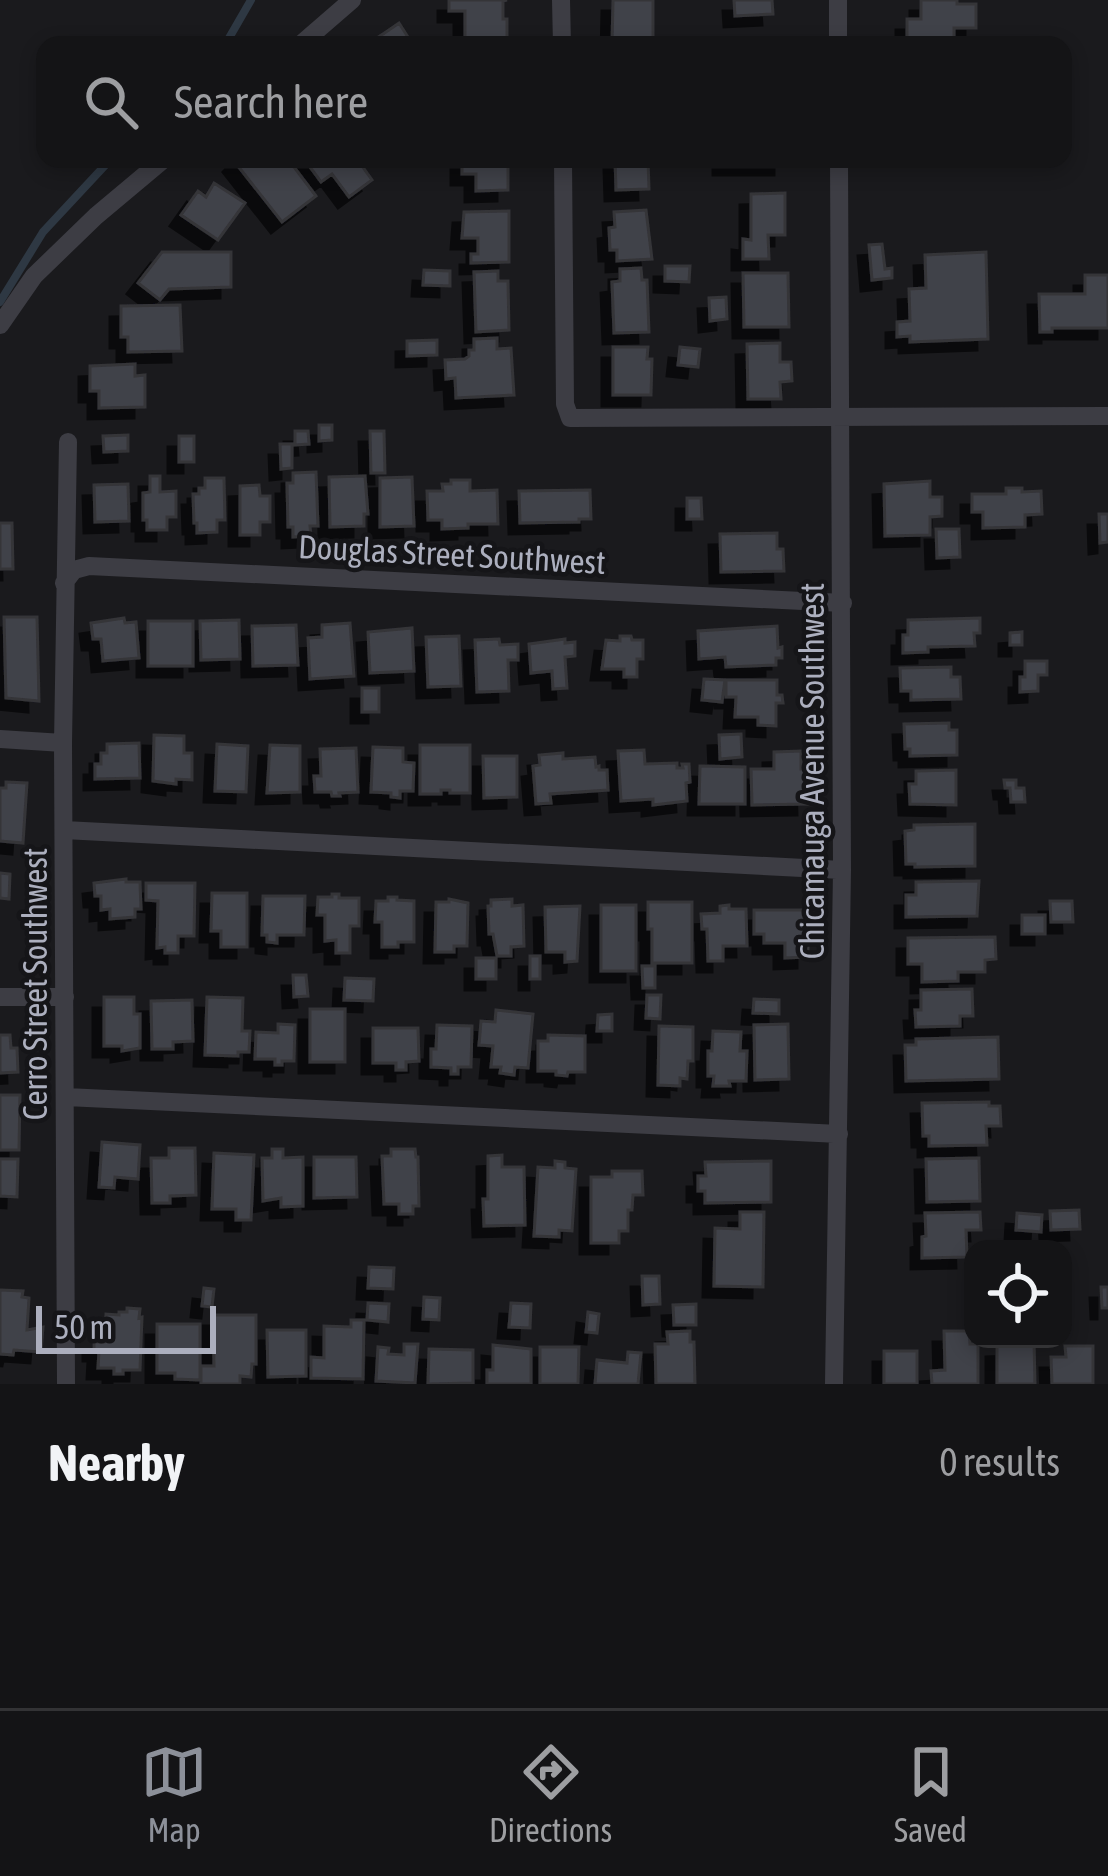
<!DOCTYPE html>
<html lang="en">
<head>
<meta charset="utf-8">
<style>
	:root { --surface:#141416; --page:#1d1d1f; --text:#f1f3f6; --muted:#9d9ea1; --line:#333335; --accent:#8c9099 }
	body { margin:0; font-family:"Asap Condensed",sans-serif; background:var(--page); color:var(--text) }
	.controls { position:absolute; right:36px; bottom:36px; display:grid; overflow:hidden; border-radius:24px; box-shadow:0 6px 18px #0003 }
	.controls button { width:108px; height:108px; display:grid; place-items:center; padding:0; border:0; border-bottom:3px solid var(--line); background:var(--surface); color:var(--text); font:60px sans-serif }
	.scale { position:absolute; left:36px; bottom:30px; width:180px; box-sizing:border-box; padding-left:12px; border:6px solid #acafbe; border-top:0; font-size:33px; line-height:42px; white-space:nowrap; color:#acafbe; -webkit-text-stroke:9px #151518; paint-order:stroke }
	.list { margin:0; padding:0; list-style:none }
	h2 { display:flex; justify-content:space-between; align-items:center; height:156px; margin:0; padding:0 48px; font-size:51px }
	h2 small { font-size:39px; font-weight:400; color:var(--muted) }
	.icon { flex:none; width:66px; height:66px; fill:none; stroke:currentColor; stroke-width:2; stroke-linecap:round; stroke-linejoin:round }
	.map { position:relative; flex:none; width:1108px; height:1384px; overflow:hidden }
	.search { position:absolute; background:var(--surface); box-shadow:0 6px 18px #0003; left:36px; right:36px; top:36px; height:132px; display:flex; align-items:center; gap:30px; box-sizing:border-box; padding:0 42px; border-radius:24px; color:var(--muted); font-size:45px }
	.sheet { height:324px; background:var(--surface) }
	nav { display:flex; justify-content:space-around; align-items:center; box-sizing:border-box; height:168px; border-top:3px solid var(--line); background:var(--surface); font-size:33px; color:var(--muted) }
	nav a { display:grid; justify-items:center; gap:6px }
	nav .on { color:var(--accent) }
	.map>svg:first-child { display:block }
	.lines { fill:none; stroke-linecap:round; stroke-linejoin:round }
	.stream { stroke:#2e3843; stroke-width:8 }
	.building { fill:#414248; stroke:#343439; stroke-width:3; filter:url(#shadow) }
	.minor { stroke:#3d3d44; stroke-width:18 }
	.labels { text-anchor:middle; stroke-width:9; stroke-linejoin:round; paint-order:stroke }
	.street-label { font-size:33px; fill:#acafbe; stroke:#151518 }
</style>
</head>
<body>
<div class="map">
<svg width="1108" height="1384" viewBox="0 0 1108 1384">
	<defs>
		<filter id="shadow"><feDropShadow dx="-11" dy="11" stdDeviation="0" flood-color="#0009"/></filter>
	</defs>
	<rect width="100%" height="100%" fill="#1a1a1d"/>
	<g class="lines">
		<path class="stream" d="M225,45L251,0
			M0,302L43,232L111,159"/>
	</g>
	<path class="building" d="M449,0H507L503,1V19H507V42H465V11H449Z
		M613,0H653V45H612Z
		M734,0H772L773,14L735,16Z
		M921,0H957V4H976V28H954V45H907V19H921Z
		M399,23L413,45H366L386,32Z
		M236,159H288L316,196L282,222L234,161Z
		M304,159H357L372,180L349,197L332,174L321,182Z
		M462,159H508V190L476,191V174H462Z
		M615,159H648L649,189L616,190Z
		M724,159H785V164H724Z
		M214,183L245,203L218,240L181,215L198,191L206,197Z
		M785,193V235H768L769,259H743V239L751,240V194Z
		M646,210L652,259L617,261V250H610L609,228L615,227L614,212Z
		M509,211V262L471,263V254H478V238H462L464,212Z
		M882,244L885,269L892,268V278L872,280L869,245Z
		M162,252H231V287L169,289L160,300L138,283Z
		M986,252L988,339L910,342V336L897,337V322L910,321L909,289L926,288L925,255Z
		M665,266H690L689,282L665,281Z
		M641,268L642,280H647L649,332L614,333L612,282L620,281V269Z
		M424,270L450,271V286L423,285Z
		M498,271V281H508L509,330L476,332L474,272Z
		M743,273H788L789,327H744Z
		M1085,275H1108V328H1052V332H1040L1039,294H1085Z
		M726,297L727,319L710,321L709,298Z
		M180,305L182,351L128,352V337H121V306Z
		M497,338V349L511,348L514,395L456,398L455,378L446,379L445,360L465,359L469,356V350H474V339Z
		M437,340V355L407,356V341Z
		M780,343V362H791L792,381L780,382L781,399H748L747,344Z
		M613,347H648L647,359H652L651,395H613Z
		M680,347L700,349L698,367L678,365Z
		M135,364V376L145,375V407L99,408V391H90V366Z
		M319,425H332V440L319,441Z
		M295,431H308L309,444L295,445Z
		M370,431H384L385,473H371Z
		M128,435V451L104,452L103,436Z
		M179,436H194V462H179Z
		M280,444H292V468L281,469Z
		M316,472L318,526H310L311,536L293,537V527H288L287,483H293V473Z
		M150,476H160V492L176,491V517H167V530H147V520H143V493L150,492Z
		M365,476L368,514H364V526L330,527L329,477Z
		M412,477L414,526L380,527V478Z
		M205,478H224L225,520H217V532L197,533V523H194L193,494H199V488H205Z
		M451,480H470V491L497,490L498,524H468V528L442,529V520H428L427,491H443L442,484H451Z
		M930,481V497H942V516L930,517V535L885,536L884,484Z
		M128,484L129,521L95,522L94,485Z
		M259,485L260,496H270V522H260V535H240V486Z
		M1006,488H1022V492L1041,491L1042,514L1025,515V527L983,528V512H972V494H1006Z
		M590,490L591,519H579V522L520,523L519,491Z
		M687,498H701L702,519H687Z
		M1099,514H1108V542L1100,543Z
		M0,523H12L13,569H0Z
		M936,529H959L960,557L937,558Z
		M777,533V549H783L784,571L721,572L720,534Z
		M4,617H37L39,701L6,698Z
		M124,618L125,623L136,622L139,658L103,661L101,639H93L91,623Z
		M980,618V633H974L975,646L928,647V652L903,653V635H908V620Z
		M239,620L240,659L201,660L200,621Z
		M148,621H193V666H148Z
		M350,623L354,676L310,679L308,638L322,637V625Z
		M296,625L298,665L253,666L252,626Z
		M777,626L778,648L782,647V658H776V665L726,667L725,657L699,659L698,631Z
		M412,628L414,671L370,673L368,632Z
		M1022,632V645H1010V633Z
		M459,636L461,686L428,687L426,637Z
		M620,636H631L632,640H643V659H637V677H624V669H602L606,640L620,641Z
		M499,639L500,645L518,644V660H508L509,691L477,692L475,640Z
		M565,639V643L575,642V656L565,657L567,688L553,689L552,671L531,673L529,644Z
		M1025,661H1047V675H1038V691L1020,692V677H1025Z
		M951,667V677H960L961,699L911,700V691H901L900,668Z
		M704,679L725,680L722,702L702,700Z
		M726,680H777V695H782L783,703H776V726L758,725V717H735L736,697H726Z
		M362,688H379V712H362Z
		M949,723V730H957V755L910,756V749H905L904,724Z
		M741,734L742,757L720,759L719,735Z
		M154,735L184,736V753H192V780L176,779V784L153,781Z
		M139,743L140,778L95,779V764H101V753H107V744Z
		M217,744L248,746L246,792L215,791Z
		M270,745L300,746V792L267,793Z
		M420,745H470V793H450V790H441V794H420Z
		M373,747L403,748V762L414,763L413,791H400V798L391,797V793L371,792Z
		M356,748L358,792L339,793L340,796H332L331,792H315L314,776H321L320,749Z
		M644,750L645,764L677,763V768H683L682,764H689L690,782L686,783L687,801L653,805V799L621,801L618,751Z
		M801,751V769H807L808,804L752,805L751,769H774V752Z
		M563,753V759L595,757L596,767L599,766V770H607L608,790L550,794L551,803L536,804L533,766L540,765L539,755Z
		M483,756H517V797L484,798Z
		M700,766L745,767V804H699Z
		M956,770V805L910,804L909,784H916V771Z
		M1004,780H1016V788H1024L1025,802H1011L1010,788H1005Z
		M6,782L27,783L23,843L0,841V788H6Z
		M975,824V866L915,867V864H906L905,831L914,830V825Z
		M0,873L10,874L9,899L0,898Z
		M126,879V882H140L141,909H135V917L110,919V909L101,910V896H95L94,883Z
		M979,881L977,916L906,917V895H916V882Z
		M146,883H195L194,936H178V953H165V947L157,948L158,901L146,900Z
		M212,893H247V947H221V931H211Z
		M332,894H339V898H359V926H350V953H336V940L325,941V915H317L318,897H332Z
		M263,896H305L304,935H277V943L267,942V935H262Z
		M388,897H397V900L414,901V942H398V947H382V922H375L376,901H388Z
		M449,899L468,903L467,946H454V952H435L436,902H449Z
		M512,899V906L523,905L524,946L511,947V956H497L493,934H489L488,906H491V900Z
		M1050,901H1072L1073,922H1051Z
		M648,902H692V963H652V929H648Z
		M601,905H636V971H601Z
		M729,905V909H746L747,946H723V961H708L707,929H702L701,914L720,913V906Z
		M580,906L577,961L565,962V952H546L545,907Z
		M754,910H808V957L785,958V943H764V934H754Z
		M1022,915H1045V934H1022Z
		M995,937L996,959L985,960V972H958V981L922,982V964H908V938Z
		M530,956H540V979H530Z
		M476,958H496V979H476Z
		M642,966H655V988H643Z
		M293,975H306L308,996L294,997Z
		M345,978L374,979L373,1001L344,1000Z
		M972,989L973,1016H960V1026L916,1027L915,1010H921V990Z
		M647,995H661L660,1019L646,1018Z
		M104,997H134V1014H140V1048L122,1051V1046H104Z
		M207,997L243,998L242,1031H250L249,1052H238V1056L205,1055Z
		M754,999L779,1000V1014L753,1013Z
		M192,1000L193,1041L173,1042V1049H152L151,1001Z
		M310,1009H345V1062H310Z
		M496,1010L533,1014L528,1068L515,1067L514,1075L500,1073L501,1067H491L493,1046L479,1045L481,1021L495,1022Z
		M612,1014V1031H597L598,1015Z
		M278,1024L295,1025L294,1061H282V1065H275V1059H255L256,1032L278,1033Z
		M788,1024L789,1079L755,1080L754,1025Z
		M437,1025L472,1026L471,1067H458V1074H451V1068L431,1067V1049H436Z
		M659,1026L693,1027V1061H688L687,1079L680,1078V1086L658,1085Z
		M373,1028H418L419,1061L406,1062V1070H396V1063H373Z
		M713,1031L741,1032L740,1051H747L746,1081H729L730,1086H713L714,1076H708V1051H712Z
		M0,1035H10L11,1048H17L18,1072L0,1073Z
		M548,1035L585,1036V1072H568L567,1076L556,1075V1071H538V1041H548Z
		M998,1037L999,1079L906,1081L905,1045H916V1039Z
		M0,1095H20L19,1150H0Z
		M989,1102V1106H1000L1001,1126H986L987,1145L929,1146V1136H923L922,1103Z
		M102,1142L140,1145L138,1179L115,1177L114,1188L99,1187Z
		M169,1148H195L196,1195L170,1196V1203H152L151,1158H169Z
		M272,1149H283V1158L303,1157V1206L281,1207V1198L263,1201L262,1158H272Z
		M391,1149H415L416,1157H418L419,1206H413V1214H399V1204H384L382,1156H391Z
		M214,1153L254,1155L251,1220H236V1209H212Z
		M502,1155V1167H524L525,1225L484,1226L483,1199H488V1156Z
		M314,1157H356L357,1197L314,1198Z
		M979,1158L980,1201L927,1202L926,1159Z
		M0,1159H18L17,1197L0,1196Z
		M555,1161L565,1162V1168L576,1169L572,1231L559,1230V1237L534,1236L538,1167L555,1168Z
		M771,1161V1202L705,1203V1191H698V1176H706L705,1162Z
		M612,1171H642L643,1195H633L632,1210H628V1231H619V1243H591V1177H612Z
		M1079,1210L1080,1229L1051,1230L1050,1211Z
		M740,1212H764L763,1287L714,1286L715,1228L740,1229Z
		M980,1212L981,1230H966L967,1257L922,1258V1237L926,1236L925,1213Z
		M1017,1213L1042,1215L1041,1232L1016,1230Z
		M369,1267L394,1268L393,1289L368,1288Z
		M642,1276H659L660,1304L643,1305Z
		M1101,1287H1108V1308H1102Z
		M204,1288L214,1289L212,1307L202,1306Z
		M0,1290L23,1291L22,1297L29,1298L27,1330L43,1327L41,1352L14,1350L13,1355L0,1354Z
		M424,1297L440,1298L439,1320L423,1319Z
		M368,1303L389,1304L388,1322L367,1320Z
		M511,1303L531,1304L530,1328L509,1327Z
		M696,1304V1325H674L673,1305Z
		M127,1308L140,1309L139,1318L142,1317L140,1370H123V1374H114V1368H98L99,1350H94V1342H104L106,1314L119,1315V1312H127Z
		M588,1312L599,1314L597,1333L586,1332Z
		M213,1315H256V1364H252L251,1377L240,1376V1384H201V1366H214Z
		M351,1320H364L363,1379L311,1378V1357L324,1358V1326L351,1327Z
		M157,1324H200V1380L175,1379V1373H157Z
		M267,1330H306V1376L268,1377Z
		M690,1331V1342H694L695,1384H656L655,1344H668L667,1332Z
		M944,1331H969L970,1344H978V1384H932L931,1371L945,1370Z
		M1024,1339H1034L1035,1384H997V1346L1024,1345Z
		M404,1344H418L415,1383L376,1381L378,1347L389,1348L388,1354L404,1355Z
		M493,1345L531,1349V1384H487V1370H493Z
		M1065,1346H1093V1384H1052L1051,1357H1066Z
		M540,1347H579L578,1384H540Z
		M429,1349L473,1350V1383L428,1384Z
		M884,1351H917V1384H884Z
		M628,1352L641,1353L638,1384H595L597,1360L627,1363Z"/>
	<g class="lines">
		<path class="minor" d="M561,0L562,45
			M838,0V45
			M300,45L352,0
			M563,159L565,404L570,418L1108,416
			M0,325L34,276L96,216L164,159
			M64,583L74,570L89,566L843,603
			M0,739L63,743
			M64,830L842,870
			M0,997H65
			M66,1097L839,1134
			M66,1384L63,743L68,442
			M834,1384L842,870L839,159"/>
	</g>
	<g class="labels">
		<g class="street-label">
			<text transform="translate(452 554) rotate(3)" y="12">Douglas Street Southwest</text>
			<text transform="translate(812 771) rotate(-90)" y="12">Chicamauga Avenue Southwest</text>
			<text transform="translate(35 984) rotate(-90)" y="12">Cerro Street Southwest</text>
		</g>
	</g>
</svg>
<div class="controls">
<button><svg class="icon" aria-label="locate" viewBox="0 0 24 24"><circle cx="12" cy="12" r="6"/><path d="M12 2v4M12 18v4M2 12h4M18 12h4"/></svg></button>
</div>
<div class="scale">50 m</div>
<div class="search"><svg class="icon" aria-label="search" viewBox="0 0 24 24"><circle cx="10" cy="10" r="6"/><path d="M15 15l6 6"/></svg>Search here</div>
</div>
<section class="sheet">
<h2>Nearby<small>0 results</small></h2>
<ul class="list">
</ul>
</section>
<nav>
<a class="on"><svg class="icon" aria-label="map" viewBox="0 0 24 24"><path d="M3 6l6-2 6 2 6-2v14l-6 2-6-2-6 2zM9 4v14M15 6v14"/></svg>Map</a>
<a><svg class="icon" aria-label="directions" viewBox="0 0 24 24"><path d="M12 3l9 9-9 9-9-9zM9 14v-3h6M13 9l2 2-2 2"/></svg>Directions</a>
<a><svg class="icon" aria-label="saved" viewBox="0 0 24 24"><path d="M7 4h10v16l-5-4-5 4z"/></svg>Saved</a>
</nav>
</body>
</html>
